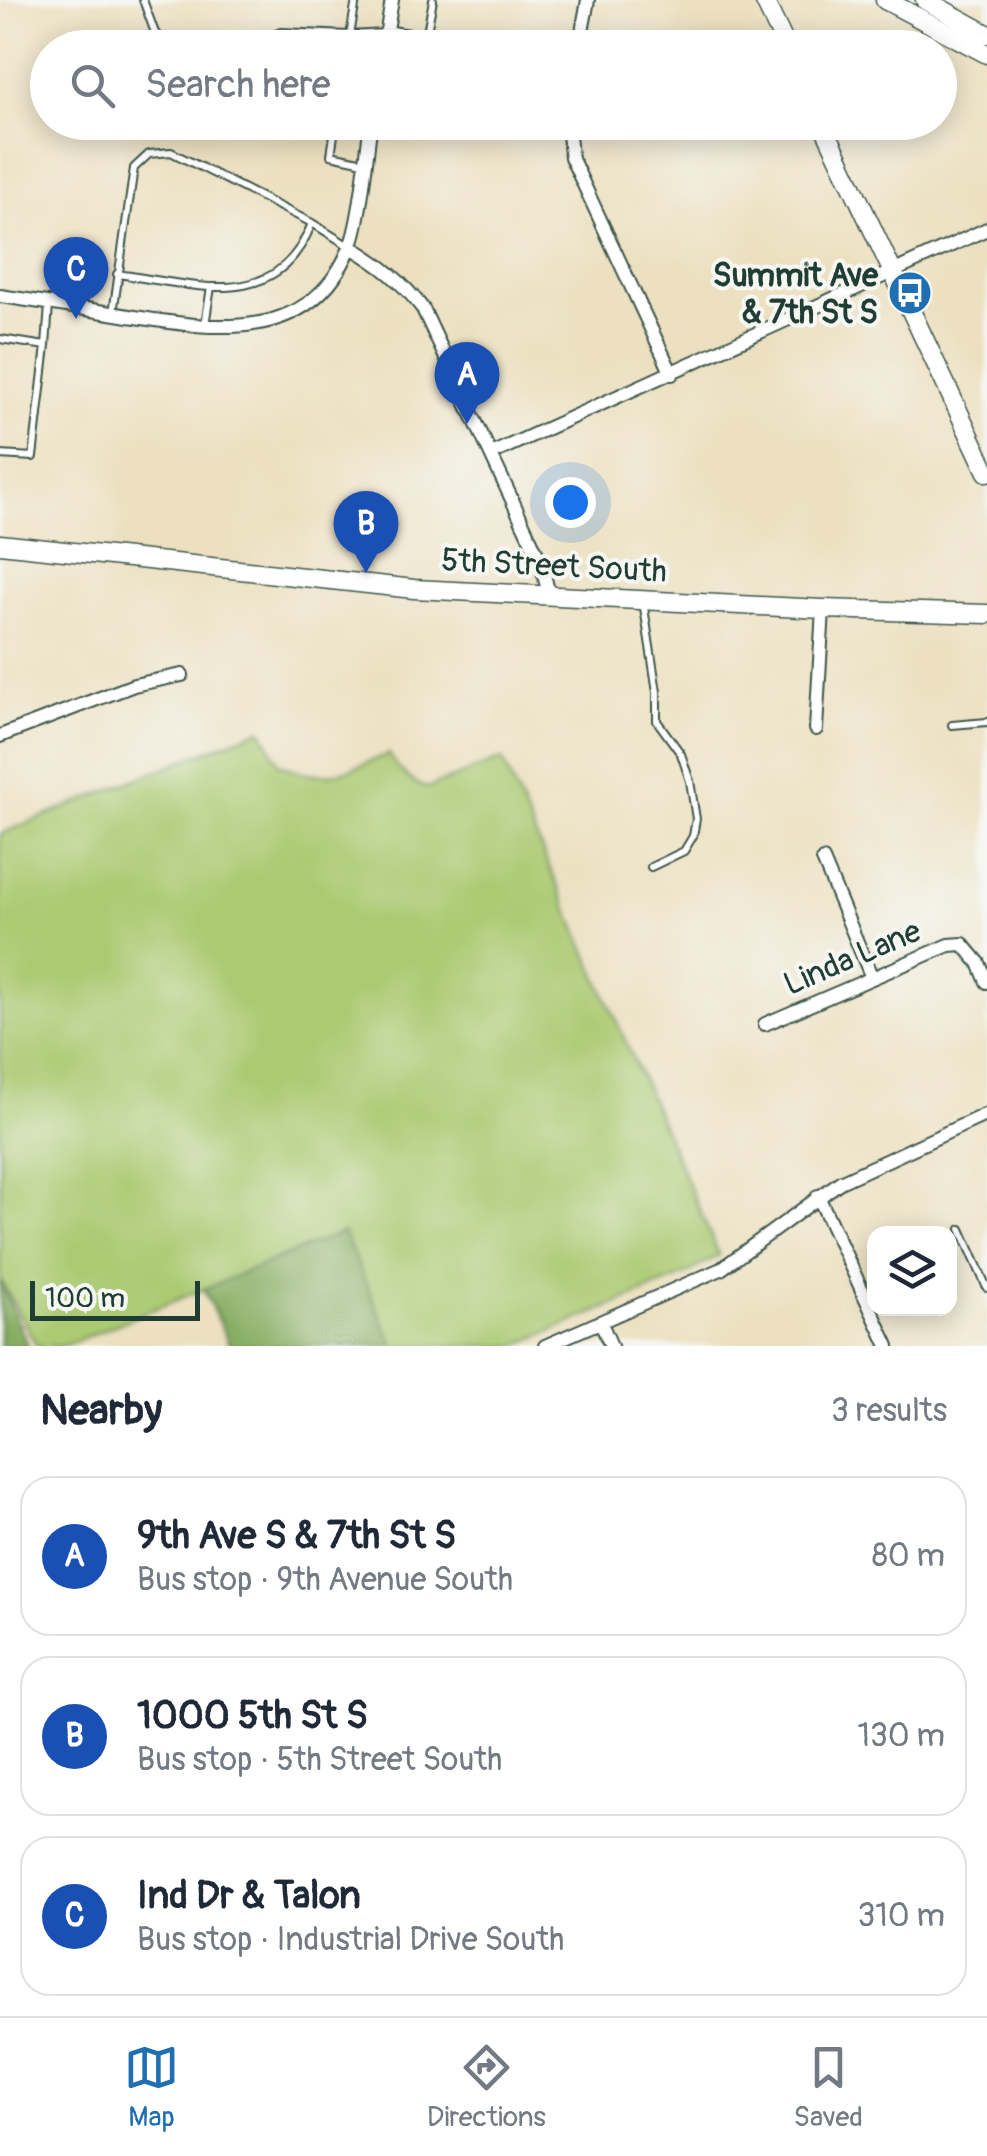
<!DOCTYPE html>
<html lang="en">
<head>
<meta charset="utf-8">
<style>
	:root { --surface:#fff; --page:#f6f6f7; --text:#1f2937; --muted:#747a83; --line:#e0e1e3; --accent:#1f6fb2 }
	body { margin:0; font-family:Pangolin,sans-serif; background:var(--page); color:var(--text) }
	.controls { position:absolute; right:30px; bottom:30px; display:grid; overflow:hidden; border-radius:20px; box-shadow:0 5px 25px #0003 }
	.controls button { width:90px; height:90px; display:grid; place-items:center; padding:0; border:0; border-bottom:2px solid var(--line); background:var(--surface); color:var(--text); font:50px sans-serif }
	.scale { position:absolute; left:30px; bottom:25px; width:170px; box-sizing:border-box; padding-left:10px; border:5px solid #1f3d34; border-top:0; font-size:28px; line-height:35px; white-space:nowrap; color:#1f3d34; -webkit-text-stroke:8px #f6f6f2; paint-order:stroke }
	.you { position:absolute; left:570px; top:502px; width:35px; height:35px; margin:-25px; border:8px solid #fff; border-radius:50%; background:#1a73e8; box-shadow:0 0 0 15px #1a73e833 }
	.badge { display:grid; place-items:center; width:65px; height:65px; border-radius:50%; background:var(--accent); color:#fff; font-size:32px; font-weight:700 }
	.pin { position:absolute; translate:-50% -82px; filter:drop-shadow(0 2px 5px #0008) }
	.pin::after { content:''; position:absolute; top:52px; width:35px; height:30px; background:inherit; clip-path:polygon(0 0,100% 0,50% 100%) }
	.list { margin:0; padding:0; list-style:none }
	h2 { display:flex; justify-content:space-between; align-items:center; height:130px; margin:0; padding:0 40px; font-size:42px }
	h2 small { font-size:32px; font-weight:400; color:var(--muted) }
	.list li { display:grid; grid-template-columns:65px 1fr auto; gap:30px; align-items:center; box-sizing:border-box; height:160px; margin:0 20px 20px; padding:0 20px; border:2px solid var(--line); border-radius:30px }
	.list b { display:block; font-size:38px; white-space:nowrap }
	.list p { margin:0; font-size:32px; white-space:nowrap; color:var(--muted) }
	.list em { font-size:32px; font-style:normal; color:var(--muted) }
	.icon { flex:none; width:55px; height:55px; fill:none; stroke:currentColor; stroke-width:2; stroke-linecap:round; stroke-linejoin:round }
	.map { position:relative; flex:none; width:987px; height:1346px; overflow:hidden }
	.search { position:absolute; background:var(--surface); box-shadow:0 5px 25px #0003; left:30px; right:30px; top:30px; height:110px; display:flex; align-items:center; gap:25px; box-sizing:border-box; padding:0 35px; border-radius:55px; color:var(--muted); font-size:38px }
	.sheet { height:670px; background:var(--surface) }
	nav { display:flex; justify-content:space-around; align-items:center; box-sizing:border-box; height:140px; border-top:2px solid var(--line); background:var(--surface); font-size:28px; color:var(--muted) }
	nav a { display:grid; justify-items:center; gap:5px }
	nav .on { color:var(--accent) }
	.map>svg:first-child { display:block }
	.green { fill:#abca72; stroke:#658453; stroke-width:2.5 }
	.forest { fill:#88ae64; stroke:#54764c; stroke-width:2.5 }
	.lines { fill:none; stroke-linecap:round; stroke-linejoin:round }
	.lane-casing { stroke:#3e5549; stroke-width:10 }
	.street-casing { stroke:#3e5549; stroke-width:16 }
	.secondary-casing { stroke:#3e5549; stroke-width:21 }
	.lane { stroke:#fff; stroke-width:6 }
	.street { stroke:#fff; stroke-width:12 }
	.secondary { stroke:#fff; stroke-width:18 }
	.labels { text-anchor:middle; stroke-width:8; stroke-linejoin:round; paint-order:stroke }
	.poi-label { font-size:32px; font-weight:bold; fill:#1f3d34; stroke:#f6f6f2; text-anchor:end }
	.street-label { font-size:32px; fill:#1f3d34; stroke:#f6f6f2 }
</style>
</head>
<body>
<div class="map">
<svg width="987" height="1346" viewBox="0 0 987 1346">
	<rect width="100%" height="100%" fill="#f6f6f2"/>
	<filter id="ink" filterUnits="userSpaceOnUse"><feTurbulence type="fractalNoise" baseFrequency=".01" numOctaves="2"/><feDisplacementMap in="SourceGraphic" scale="20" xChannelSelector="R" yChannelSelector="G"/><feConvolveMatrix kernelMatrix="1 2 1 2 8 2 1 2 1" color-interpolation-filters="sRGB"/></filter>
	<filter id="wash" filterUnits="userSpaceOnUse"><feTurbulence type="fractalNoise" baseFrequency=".0048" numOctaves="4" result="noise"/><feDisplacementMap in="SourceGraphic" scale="40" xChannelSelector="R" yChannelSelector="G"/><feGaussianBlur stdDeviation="2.25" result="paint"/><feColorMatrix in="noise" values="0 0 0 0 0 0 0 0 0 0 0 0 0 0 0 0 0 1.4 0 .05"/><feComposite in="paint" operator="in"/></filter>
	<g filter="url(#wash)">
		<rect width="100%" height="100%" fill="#ece0c0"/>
		<path class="green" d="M261,729L279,764C327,785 343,771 389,754C396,768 412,784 427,788L502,759L719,1255L683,1276L515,1346H230L203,1289L63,1346H37L0,1279V834Z"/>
		<path class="forest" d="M343,1232L394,1346H230L204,1289Z
			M0,1280L28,1346H0Z"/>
	</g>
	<g filter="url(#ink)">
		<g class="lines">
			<defs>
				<path id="lane" d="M143,0L155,33L175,48
					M240,48L281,32L350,35L386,33
					M348,48L356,0
					M424,48L433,0
					M336,122L331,155L364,162
					M117,274C193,284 277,315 312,223
					M113,313L134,168L149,154L171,152L312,223L349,246
					M205,325L211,287
					M0,339L46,346L49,305
					M0,455L33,457L46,346
					M643,601L657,692V721L681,754L690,781L696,819L693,836L684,851L651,867
					M952,725L987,722
					M961,1229L987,1288"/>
				<path id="street" d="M386,32L479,48
					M384,48L392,0
					M579,48L588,0
					M568,122L571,157L672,374
					M351,247C380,264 402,281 423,309L541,562L549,595
					M0,296C43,302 86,309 129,316C211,329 308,346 349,250C361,222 366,156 371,122
					M491,454L987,229
					M816,729L823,609
					M0,736L134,685L182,675
					M823,860L872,978
					M765,1024L949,945L963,944L979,963L987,982
					M818,1196L888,1346
					M601,1323L611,1346
					M545,1346L721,1269L840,1182L987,1114"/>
				<path id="secondary" d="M764,0L787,48
					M885,0L987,54
					M925,0L987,34
					M822,122L987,472
					M0,544L414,589L823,609L987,614"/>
			</defs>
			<use href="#lane" class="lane-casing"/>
			<use href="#street" class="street-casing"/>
			<use href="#secondary" class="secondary-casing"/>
			<use href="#lane" class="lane"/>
			<use href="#street" class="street"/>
			<use href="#secondary" class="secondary"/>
		</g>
	</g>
	<defs>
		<symbol id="bus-disc" viewBox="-11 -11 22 22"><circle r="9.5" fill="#1f6fb2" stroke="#f6f6f2"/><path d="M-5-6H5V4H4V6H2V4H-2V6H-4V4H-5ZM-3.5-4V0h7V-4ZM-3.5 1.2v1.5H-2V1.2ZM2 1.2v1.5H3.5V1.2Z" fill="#fff"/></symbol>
	</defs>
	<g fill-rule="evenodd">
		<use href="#bus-disc" x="885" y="268" width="50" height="50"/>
	</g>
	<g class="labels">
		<g class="poi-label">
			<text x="878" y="286">Summit Ave<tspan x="878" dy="37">&amp; 7th St S</tspan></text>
		</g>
		<g class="street-label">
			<text transform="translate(554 565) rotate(3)" y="11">5th Street South</text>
			<text transform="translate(852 957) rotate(-23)" y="11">Linda Lane</text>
		</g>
	</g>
</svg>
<div class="controls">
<button><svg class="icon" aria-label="layers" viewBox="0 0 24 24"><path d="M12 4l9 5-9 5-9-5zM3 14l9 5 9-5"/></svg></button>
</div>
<div class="scale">100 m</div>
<div class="you"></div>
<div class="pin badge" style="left:467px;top:424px;background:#1a4fb4">A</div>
<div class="pin badge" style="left:366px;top:573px;background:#1a4fb4">B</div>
<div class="pin badge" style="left:76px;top:319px;background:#1a4fb4">C</div>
<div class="search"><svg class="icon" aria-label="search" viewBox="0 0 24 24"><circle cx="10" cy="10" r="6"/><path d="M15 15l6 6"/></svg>Search here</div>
</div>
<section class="sheet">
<h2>Nearby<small>3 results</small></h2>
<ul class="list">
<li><span class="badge" style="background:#1a4fb4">A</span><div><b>9th Ave S &amp; 7th St S</b><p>Bus stop · 9th Avenue South</p></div><em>80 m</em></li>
<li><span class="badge" style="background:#1a4fb4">B</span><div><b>1000 5th St S</b><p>Bus stop · 5th Street South</p></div><em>130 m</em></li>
<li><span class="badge" style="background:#1a4fb4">C</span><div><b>Ind Dr &amp; Talon</b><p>Bus stop · Industrial Drive South</p></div><em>310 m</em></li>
</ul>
</section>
<nav>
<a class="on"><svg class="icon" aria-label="map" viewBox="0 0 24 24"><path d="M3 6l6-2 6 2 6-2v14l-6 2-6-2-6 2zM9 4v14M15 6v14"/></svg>Map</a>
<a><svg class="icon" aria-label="directions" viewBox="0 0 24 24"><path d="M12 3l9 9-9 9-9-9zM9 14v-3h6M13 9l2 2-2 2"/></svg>Directions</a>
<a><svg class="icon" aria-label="saved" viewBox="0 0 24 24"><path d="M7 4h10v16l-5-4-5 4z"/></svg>Saved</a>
</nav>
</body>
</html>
